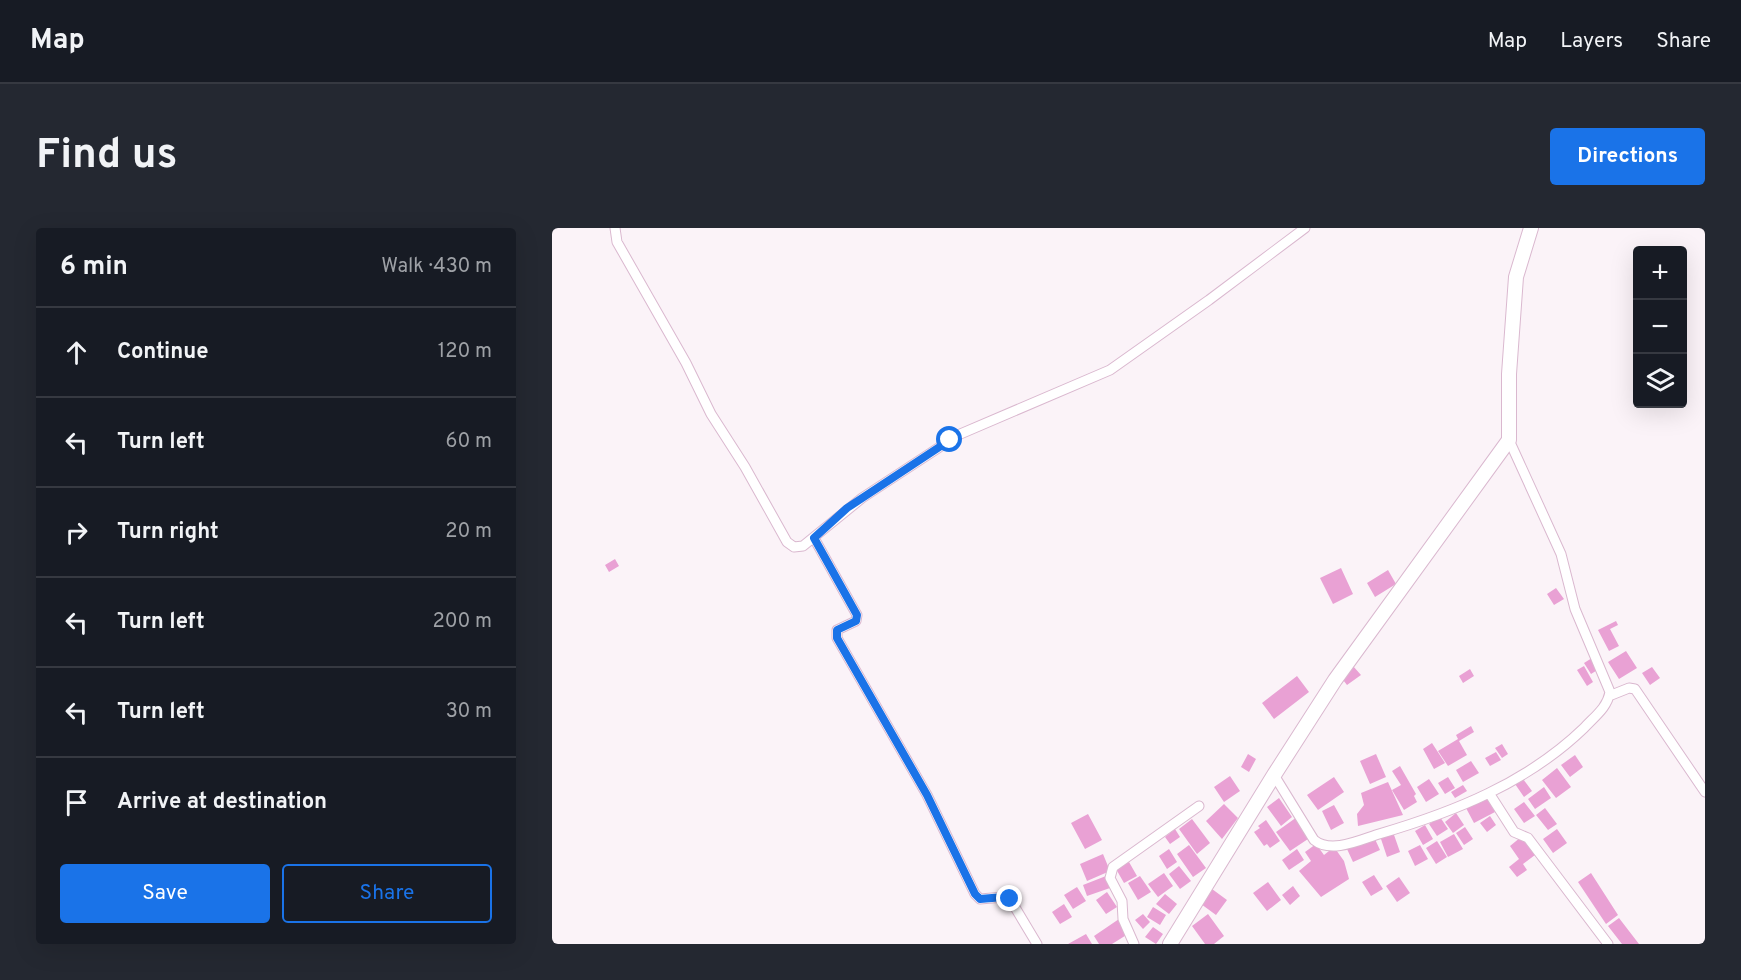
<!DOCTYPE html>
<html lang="en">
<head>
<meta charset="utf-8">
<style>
	:root { --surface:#171b24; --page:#242831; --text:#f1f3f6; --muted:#9ea1a6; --line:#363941; --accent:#1a73e8 }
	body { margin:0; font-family:Overpass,sans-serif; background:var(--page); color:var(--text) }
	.controls { position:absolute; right:18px; top:18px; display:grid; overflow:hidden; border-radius:6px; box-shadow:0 6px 24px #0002 }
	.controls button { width:54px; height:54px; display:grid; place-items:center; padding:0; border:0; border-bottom:2px solid var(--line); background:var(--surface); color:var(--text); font:30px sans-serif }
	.stop { position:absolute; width:18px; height:18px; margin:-14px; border:4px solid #1a73e8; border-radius:50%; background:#fff }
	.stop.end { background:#1a73e8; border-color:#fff; box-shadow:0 2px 6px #0008 }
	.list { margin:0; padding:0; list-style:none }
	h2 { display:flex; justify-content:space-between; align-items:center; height:78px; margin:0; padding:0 24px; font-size:26px }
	h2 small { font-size:20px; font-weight:400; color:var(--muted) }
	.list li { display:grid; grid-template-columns:39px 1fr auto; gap:18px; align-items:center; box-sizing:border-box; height:90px; padding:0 24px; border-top:2px solid var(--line) }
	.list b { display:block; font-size:22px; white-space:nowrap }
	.list em { font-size:20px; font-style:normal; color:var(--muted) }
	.actions { display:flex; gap:12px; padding:18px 24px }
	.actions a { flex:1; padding:14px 0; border:2px solid var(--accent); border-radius:6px; text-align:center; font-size:21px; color:var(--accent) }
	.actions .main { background:var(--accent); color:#fff }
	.icon { flex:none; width:33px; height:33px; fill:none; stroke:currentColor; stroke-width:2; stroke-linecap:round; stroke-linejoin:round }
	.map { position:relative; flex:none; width:1153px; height:716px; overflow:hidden; border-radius:6px }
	header { display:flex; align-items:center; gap:36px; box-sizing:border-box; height:84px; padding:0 30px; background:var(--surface); border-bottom:2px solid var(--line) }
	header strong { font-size:28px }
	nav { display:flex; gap:33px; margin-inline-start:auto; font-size:21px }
	.intro { display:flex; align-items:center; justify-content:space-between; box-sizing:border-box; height:144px; padding:0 36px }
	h1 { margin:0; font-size:42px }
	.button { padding:15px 27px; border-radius:6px; background:var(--accent); color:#fff; font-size:21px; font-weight:700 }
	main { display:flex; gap:36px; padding:0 36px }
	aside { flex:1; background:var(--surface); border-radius:6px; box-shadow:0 6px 24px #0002 }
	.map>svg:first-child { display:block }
	.building { fill:#e9a1d4 }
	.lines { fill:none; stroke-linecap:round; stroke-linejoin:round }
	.street-casing { stroke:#dab8cf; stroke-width:11 }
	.secondary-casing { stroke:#dab8cf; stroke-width:16 }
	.street { stroke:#fff; stroke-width:9 }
	.secondary { stroke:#fff; stroke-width:14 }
	.route { stroke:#1a73e8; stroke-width:8 }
</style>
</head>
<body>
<header>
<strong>Map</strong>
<nav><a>Map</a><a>Layers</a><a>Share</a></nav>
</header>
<div class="intro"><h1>Find us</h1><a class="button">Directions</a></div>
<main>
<aside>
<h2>6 min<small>Walk · 430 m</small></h2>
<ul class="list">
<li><svg class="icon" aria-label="ahead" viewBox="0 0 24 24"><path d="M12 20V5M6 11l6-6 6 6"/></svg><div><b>Continue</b></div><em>120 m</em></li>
<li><svg class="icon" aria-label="left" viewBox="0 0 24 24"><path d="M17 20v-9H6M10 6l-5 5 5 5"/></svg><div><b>Turn left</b></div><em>60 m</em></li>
<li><svg class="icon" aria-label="right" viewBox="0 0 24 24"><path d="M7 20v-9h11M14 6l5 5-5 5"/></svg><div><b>Turn right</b></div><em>20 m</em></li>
<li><svg class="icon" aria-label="left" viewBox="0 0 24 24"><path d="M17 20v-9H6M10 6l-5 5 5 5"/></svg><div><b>Turn left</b></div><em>200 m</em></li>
<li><svg class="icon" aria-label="left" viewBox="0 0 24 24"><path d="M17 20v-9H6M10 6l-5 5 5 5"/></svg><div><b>Turn left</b></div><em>30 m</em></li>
<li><svg class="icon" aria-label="arrive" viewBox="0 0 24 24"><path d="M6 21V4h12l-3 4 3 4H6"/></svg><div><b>Arrive at destination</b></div></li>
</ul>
<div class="actions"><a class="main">Save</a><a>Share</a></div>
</aside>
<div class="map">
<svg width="1153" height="716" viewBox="0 0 1153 716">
	<rect width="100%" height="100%" fill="#fbf3f8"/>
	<path class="building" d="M63,331L67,338L57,344L53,337Z
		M789,340L801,366L781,376L768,350Z
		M836,342L844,356L823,369L815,355Z
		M1004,360L1012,371L1002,377L995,366Z
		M1064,393L1066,397L1058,401L1067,418L1057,423L1046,402Z
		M1074,423L1085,440L1067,451L1056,434Z
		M1040,430L1047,441L1039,446L1032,435Z
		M801,438L809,447L795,457L788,448Z
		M1032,438L1041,454L1035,458L1025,442Z
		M1100,439L1108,450L1098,457L1090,445Z
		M918,441L922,448L911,455L907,448Z
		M745,448L757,464L722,491L710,475Z
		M919,498L922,504L907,513L915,527L896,538L886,523L906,511L904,507Z
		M880,515L893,535L882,541L871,521Z
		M950,516L956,526L950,530L943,520Z
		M944,524L949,532L938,538L933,530Z
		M696,526L704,531L697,544L689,539Z
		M824,526L834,549L818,556L808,533Z
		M1023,527L1031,539L1018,549L1009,537Z
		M919,533L927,545L911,554L904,542Z
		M848,538L864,566L862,568L865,574L852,582L840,562L849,557L840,543Z
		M1005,540L1019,559L1004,570L990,552Z
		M678,548L688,563L672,574L662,559Z
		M782,549L792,564L766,582L755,567Z
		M896,549L903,560L893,566L886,555Z
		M877,551L887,566L874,574L865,559Z
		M971,551L980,563L972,569L963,556Z
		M836,554L851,587L806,598L805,586L812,577L809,565Z
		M911,557L915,563L903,570L899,564Z
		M992,559L999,570L983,581L976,571Z
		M935,569L943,584L922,595L914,580Z
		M727,570L740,589L729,598L715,579Z
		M972,574L983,588L972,595L962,581Z
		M672,576L686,590L670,611L654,593Z
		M782,577L792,595L779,602L770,583Z
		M993,580L1005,596L996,602L984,587Z
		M904,585L912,597L901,605L893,594Z
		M536,586L550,612L533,621L519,595Z
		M938,588L944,597L935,604L928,595Z
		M745,589L759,609L738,623L724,604Z
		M888,589L896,601L885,608L877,596Z
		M640,591L658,615L645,626L627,601Z
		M714,592L728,613L718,620L715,616L712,618L702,604L708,600L706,598Z
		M873,597L881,611L871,617L863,603Z
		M913,599L921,611L912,617L904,605Z
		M623,601L628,609L618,616L613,609Z
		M1005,601L1015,615L1001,625L991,611Z
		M841,604L848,624L835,629L828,608Z
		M902,606L911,621L896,629L888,614Z
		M822,609L828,622L801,634L795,621Z
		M969,609L983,627L971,636L975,642L965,649L957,639L967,631L958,618Z
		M885,613L895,629L884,636L874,620Z
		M764,616L772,627L782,619L792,633L797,651L769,669L747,643L759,633L753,624Z
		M637,617L654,640L641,649L625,626Z
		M868,617L876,631L863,638L856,623Z
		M617,621L625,634L615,641L607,628Z
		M745,621L752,632L737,642L730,632Z
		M551,626L558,643L535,653L528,636Z
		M577,634L585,648L572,655L564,641Z
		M627,638L639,653L628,661L617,646Z
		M612,645L621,658L606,669L596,656Z
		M1039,645L1066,687L1054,696L1026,654Z
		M822,647L831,661L819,668L810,654Z
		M554,648L558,660L535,668L531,657Z
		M588,648L599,664L586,672L576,655Z
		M847,649L858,665L845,674L834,658Z
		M716,654L729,672L715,683L701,665Z
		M741,658L748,668L738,677L730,667Z
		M525,659L534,673L521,681L512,667Z
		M660,661L675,672L664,687L649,676Z
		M555,664L565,679L554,686L544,672Z
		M613,666L625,676L617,686L604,676Z
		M512,676L520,689L508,696L500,684Z
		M601,679L614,687L608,697L595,689Z
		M591,686L598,694L591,701L583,692Z
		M656,686L672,708L662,716H653L640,698Z
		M1067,690L1087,716H1070L1056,698Z
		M567,691L576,706L560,716H547L542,708Z
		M601,699L611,706L604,716L593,709Z
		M534,706L540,716H516Z"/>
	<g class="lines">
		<defs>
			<path id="street" d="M63,0L65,14L69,21L134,135L159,186L193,239L235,314L242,319L251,318L310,270L406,207L558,142L657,72L753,0
				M262,310L305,387L304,393L285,402V410L375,567L423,666L428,671L452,669L458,671L485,716
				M1057,468L1077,460L1083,461L1153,564
				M722,547L762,612C779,626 808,612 827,606C902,584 975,555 1032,500C1043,488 1055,480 1058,464L1023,381L1009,326L957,212
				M937,565L962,604L976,610L1056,716
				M582,716L571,691L570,673L558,650L561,639L647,578"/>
			<path id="secondary" d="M618,716L722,547L783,452L957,212V146L964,49L979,0"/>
		</defs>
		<use href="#street" class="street-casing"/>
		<use href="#secondary" class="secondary-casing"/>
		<use href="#street" class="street"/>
		<use href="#secondary" class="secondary"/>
	</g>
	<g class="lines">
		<path class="route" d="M398,212L295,280L262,310L305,387L304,393L285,402V410L375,567L423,666L428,671L452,669L458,671"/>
	</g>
</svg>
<div class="controls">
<button>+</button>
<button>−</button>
<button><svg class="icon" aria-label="layers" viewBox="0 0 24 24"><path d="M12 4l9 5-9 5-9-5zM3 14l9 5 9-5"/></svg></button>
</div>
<div class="stop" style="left:398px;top:212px"></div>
<div class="stop end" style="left:458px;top:671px"></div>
</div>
</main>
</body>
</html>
